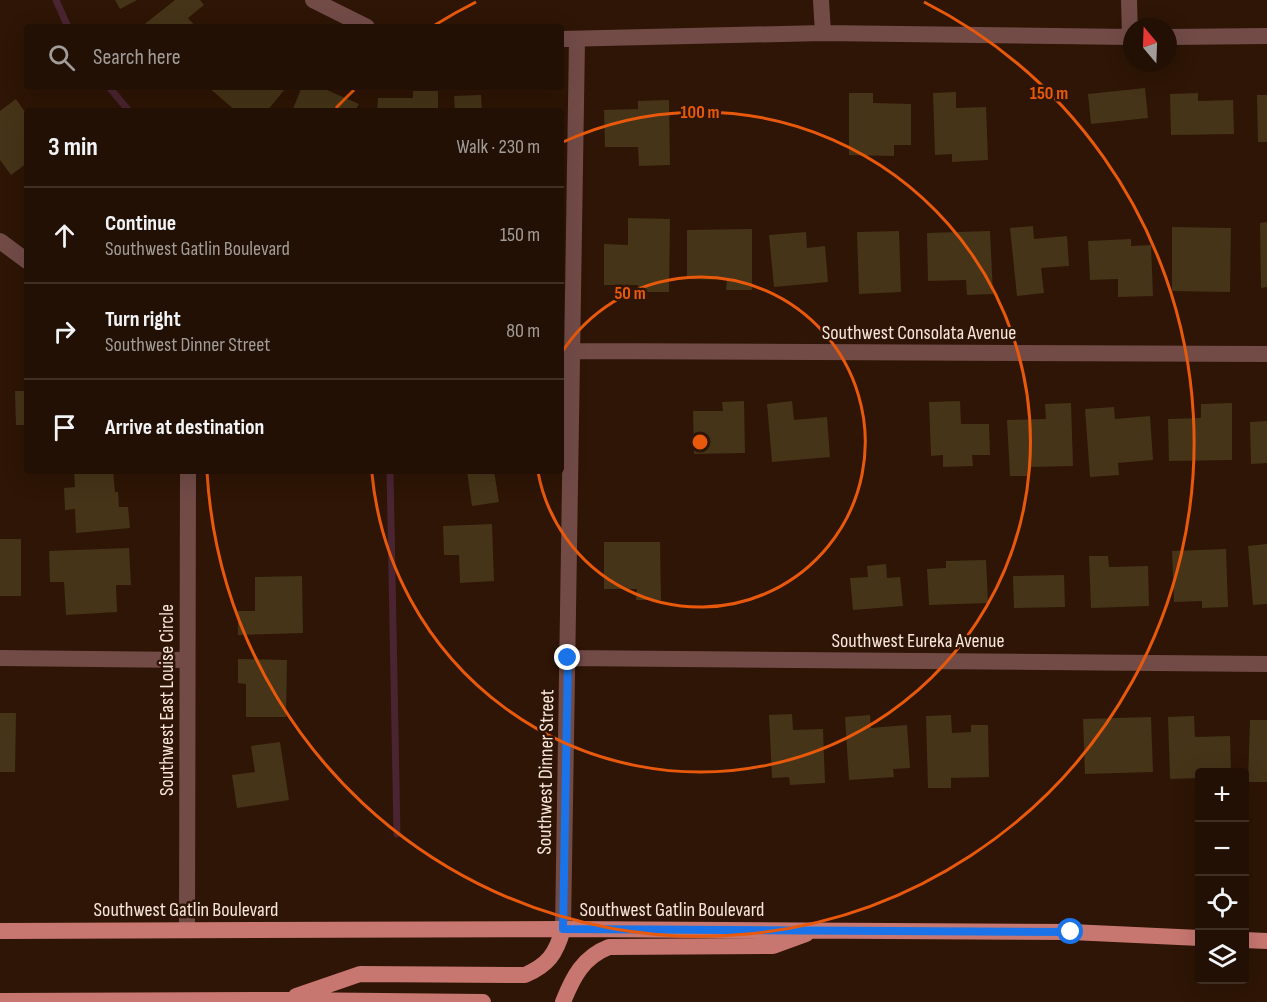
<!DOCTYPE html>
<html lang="en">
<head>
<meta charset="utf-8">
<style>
	:root { --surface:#221004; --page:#2e1e13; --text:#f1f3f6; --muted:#a29d9a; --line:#3f3026 }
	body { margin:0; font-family:"Sofia Sans Condensed",sans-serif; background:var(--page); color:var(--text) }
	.controls { position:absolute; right:18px; bottom:18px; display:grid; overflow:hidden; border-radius:6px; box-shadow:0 6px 24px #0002 }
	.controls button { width:54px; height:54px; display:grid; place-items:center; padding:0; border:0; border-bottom:2px solid var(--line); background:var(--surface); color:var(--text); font:30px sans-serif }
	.compass { position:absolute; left:1123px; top:18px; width:54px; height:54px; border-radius:50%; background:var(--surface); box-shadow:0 6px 24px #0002; rotate:341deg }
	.stop { position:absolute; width:18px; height:18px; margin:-14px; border:4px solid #1a73e8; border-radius:50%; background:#fff }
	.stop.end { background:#1a73e8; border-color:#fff; box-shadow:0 2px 6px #0008 }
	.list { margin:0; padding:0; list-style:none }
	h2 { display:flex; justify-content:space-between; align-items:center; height:78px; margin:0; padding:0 24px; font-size:26px }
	h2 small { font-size:20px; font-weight:400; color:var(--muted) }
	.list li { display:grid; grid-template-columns:39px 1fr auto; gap:18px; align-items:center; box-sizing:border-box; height:96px; padding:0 24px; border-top:2px solid var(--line) }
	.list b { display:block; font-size:22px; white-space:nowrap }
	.list p { margin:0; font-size:20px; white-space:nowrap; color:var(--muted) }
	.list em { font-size:20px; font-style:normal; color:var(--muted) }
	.icon { flex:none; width:33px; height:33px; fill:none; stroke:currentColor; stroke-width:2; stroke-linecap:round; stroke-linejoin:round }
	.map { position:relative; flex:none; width:1267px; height:1002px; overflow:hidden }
	.search { position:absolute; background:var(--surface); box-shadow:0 6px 24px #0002; left:24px; top:24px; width:540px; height:66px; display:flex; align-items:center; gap:15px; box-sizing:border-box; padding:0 21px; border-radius:6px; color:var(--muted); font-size:22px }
	.panel { position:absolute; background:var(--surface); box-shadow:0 6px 24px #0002; left:24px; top:108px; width:540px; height:366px; border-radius:6px }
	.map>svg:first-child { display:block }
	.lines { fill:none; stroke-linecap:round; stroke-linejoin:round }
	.stream { stroke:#4a2431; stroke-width:7 }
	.building { fill:#453418 }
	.minor { stroke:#724b47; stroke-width:16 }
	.primary { stroke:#c77770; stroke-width:16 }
	.route { stroke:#1a73e8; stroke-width:8 }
	.ring { fill:none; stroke:#e8590c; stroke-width:3 }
	.labels { text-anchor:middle; stroke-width:5; stroke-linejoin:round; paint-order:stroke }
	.street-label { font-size:20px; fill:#f9e7dc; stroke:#2e1505 }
	.centre { fill:#e8590c; stroke:#2e1505; stroke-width:3 }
	.ring-label { font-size:18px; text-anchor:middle; font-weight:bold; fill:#e8590c; stroke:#2e1505; stroke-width:5; stroke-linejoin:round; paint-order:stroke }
</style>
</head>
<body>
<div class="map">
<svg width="1267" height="1002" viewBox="0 0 1267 1002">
	<rect width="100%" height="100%" fill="#2e1505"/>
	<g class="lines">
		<path class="stream" d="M56,0L68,27
			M109,87L129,111
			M390,471L397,834"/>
	</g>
	<path class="building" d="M115,0H137L120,9Z
		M175,0H200L204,5L188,18L196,27H141Z
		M208,87H283L285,89L267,111H236Z
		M302,87H329L327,90L359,104L355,111H292Z
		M1145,88L1148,118L1091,124L1088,94Z
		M413,91H438V111H377L378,98H413Z
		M956,92V108L986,107L988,160L952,162V154L935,155L933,93Z
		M849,93H873V103L911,104V145H894V156L849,155Z
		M1198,93V101L1233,100L1234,134L1171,135L1170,94Z
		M481,95L482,111H455L454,96Z
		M1257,95H1267V142H1258Z
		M16,99L27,115V163L11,175L0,160V111Z
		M669,100L670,165L639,166L638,147H605L604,110L638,109V101Z
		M628,218L670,219L669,292H638V285H604V244L628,245Z
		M1267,222V287L1261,288L1260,223Z
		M1033,226L1034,239L1067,236L1069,266L1041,268L1044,293L1017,296L1010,228Z
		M1172,227L1231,228L1230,292L1172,291Z
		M752,229V290H726L727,280L687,279V230Z
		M899,231L901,292L859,294L857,232Z
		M990,231L993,294L967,295L966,280L928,281L927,233Z
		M806,232L807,248L825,246L828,282L774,287L769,235Z
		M1131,239V246L1151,245L1153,296L1118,297V279L1090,280L1088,241Z
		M15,391H27V425H16Z
		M744,401L745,453L694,454L693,411H723L722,402Z
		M792,401L794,420L827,417L830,457L772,462L767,404Z
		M960,401L961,424H989L990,455H972L973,466L943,467V455L931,456L929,402Z
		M1071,403L1073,466L1030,467V476H1010L1007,420L1046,419L1045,404Z
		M1232,403V460L1169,461L1168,419L1201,418V404Z
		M1114,407L1115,419L1150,416L1153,460L1118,463L1119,475L1090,477L1085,409Z
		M1267,421V463L1251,464L1250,422Z
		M89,471H113L115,492H118L119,507H128L130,528L76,533L75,509L65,510L64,488L75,487L74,472Z
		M467,471H494L499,502L472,506Z
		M492,524L494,581L460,583L459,555H444L443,526Z
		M0,539H21V596H0Z
		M604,542H660L661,600H636L637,589H604Z
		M1267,544V604L1253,605L1248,546Z
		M129,548L131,585H116L117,612L66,615L64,582H50L49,551Z
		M1226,549L1228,607L1202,608V601L1174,602L1172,551Z
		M1089,556H1108L1109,567L1148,566L1149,606L1091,608Z
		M986,560L988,603L929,605L927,569L946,568V561Z
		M886,564L887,578L900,577L903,606L853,610L850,578L868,577L867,566Z
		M1064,575L1065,607L1014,608L1013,576Z
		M302,576L303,633L238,635V611H255V577Z
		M238,659L287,660L286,717H246V684L238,683Z
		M0,713H16L15,772H0Z
		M792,714L793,730L823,729L825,783L790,785L789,777L772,778L769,715Z
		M870,715L871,728L907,725L910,768L893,769L894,777L849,780L845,717Z
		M951,715L952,733L971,732V725H988L989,777L951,778V788H928L926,716Z
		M1194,716L1195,737L1230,736L1231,772H1200V778L1170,779L1168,717Z
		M1151,717L1153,772L1085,774L1083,719Z
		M1250,720H1267V782H1248Z
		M280,742L289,800L237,808L232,775L255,772L251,746Z"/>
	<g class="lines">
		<path class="minor" d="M313,0L367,27
			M821,0L823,33
			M1129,0L1130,37
			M1168,37L1267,36
			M561,39L823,33L1132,37
			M0,241L27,261
			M571,351L1267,354
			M0,658L187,660
			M568,658L1267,664
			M563,929L577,40
			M187,930L188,471"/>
		<path class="primary" d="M0,931L563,929L1071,932L1200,938
			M1244,940L1267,941
			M296,996L360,974L525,975C548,965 556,954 563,929
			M0,1001L283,1000L483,1002
			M563,1002C573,977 583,957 609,947L773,946L806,934"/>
	</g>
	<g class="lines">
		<path class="route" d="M568,658L563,929L1071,932"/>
	</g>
	<g class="ring">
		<path d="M562 352A165 165 0 1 1 538 472"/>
		<path d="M563 142A330 330 0 1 1 372 474"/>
		<path d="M336 108A494 494 0 0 1 354 90M435 25A494 494 0 0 1 476 2M924 2A494 494 0 1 1 207 472"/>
	</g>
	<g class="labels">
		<g class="street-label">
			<text x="919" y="339">Southwest Consolata Avenue</text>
			<text x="918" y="647">Southwest Eureka Avenue</text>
			<text transform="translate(166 700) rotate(-90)" y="7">Southwest East Louise Circle</text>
			<text transform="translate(545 772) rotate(-89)" y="7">Southwest Dinner Street</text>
			<text x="186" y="916">Southwest Gatlin Boulevard</text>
			<text x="672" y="916">Southwest Gatlin Boulevard</text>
		</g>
	</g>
	<circle cx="700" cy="442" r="9" class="centre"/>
	<g class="ring-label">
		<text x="1049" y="99">150 m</text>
		<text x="700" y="118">100 m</text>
		<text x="630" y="299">50 m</text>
	</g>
</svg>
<div class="controls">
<button>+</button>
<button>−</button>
<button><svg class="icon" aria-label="locate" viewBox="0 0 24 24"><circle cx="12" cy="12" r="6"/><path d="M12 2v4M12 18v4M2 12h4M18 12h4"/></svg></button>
<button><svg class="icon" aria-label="layers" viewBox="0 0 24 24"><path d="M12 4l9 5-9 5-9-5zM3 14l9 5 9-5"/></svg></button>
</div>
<svg class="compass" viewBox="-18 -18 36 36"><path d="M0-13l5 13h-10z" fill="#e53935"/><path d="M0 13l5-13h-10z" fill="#a29d9a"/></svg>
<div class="stop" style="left:1071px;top:932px"></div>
<div class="stop end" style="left:568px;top:658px"></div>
<div class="search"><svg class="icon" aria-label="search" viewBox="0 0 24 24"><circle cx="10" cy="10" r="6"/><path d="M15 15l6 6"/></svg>Search here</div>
<section class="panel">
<h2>3 min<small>Walk · 230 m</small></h2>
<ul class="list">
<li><svg class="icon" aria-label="ahead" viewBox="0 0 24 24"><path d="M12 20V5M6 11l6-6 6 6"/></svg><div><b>Continue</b><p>Southwest Gatlin Boulevard</p></div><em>150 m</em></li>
<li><svg class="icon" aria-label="right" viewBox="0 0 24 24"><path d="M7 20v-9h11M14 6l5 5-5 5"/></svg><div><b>Turn right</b><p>Southwest Dinner Street</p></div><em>80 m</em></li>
<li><svg class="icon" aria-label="arrive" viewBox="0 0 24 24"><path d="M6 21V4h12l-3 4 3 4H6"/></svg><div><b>Arrive at destination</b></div></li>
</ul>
</section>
</div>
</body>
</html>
